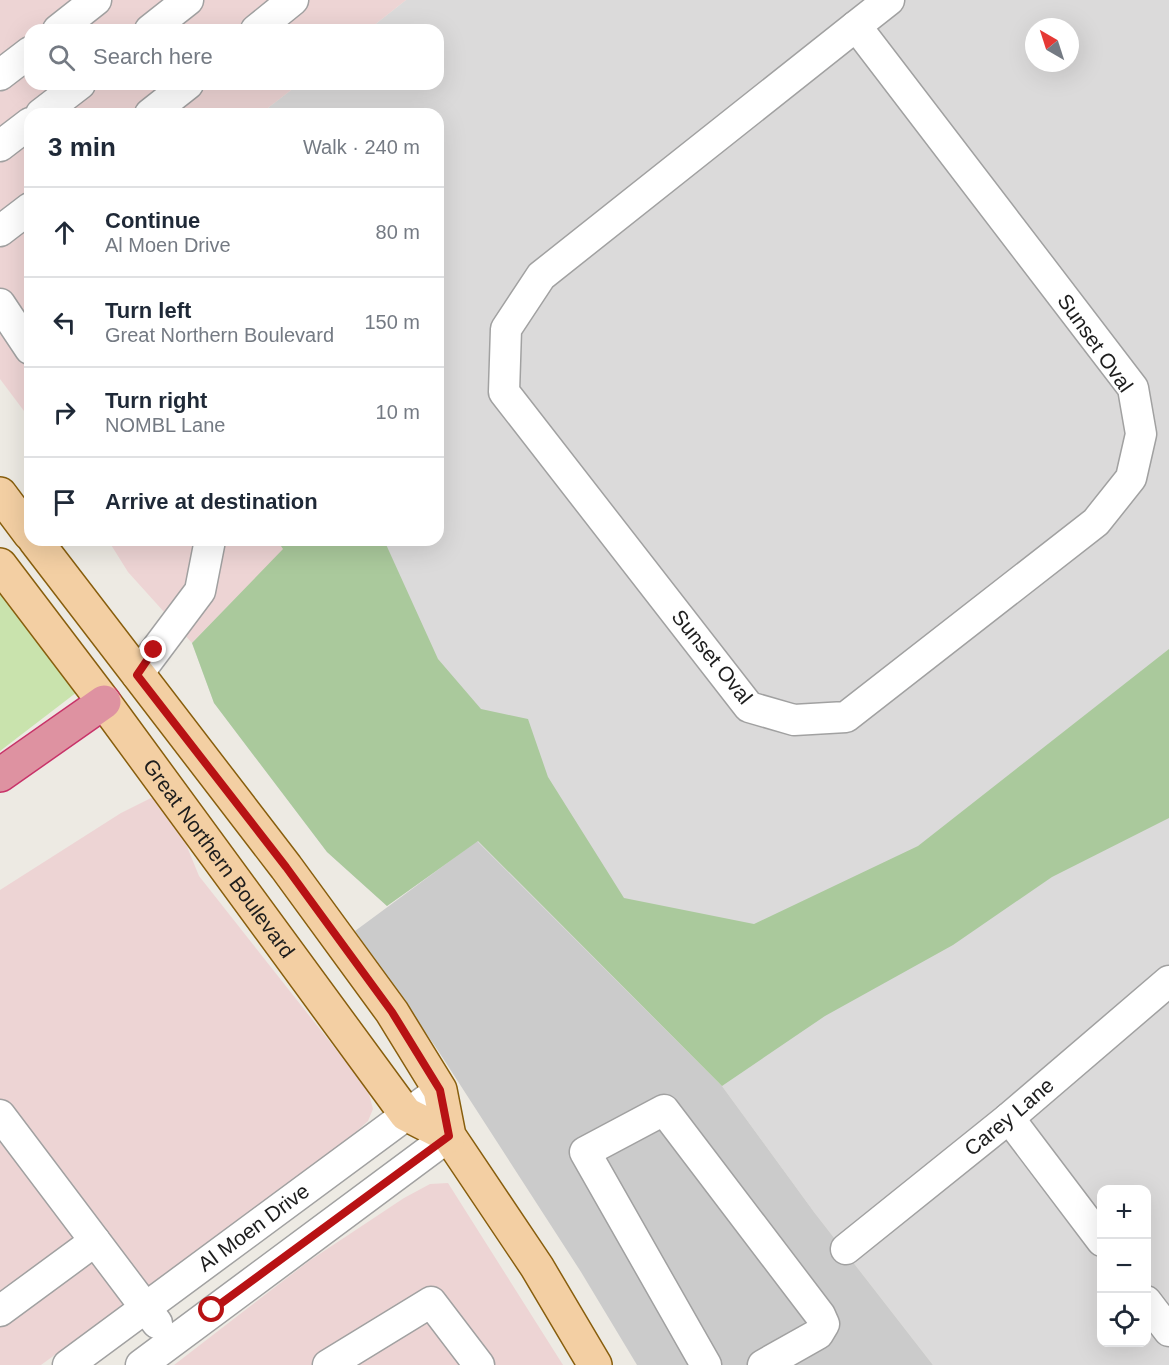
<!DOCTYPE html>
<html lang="en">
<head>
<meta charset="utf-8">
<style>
	:root { --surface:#fff; --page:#f6f6f7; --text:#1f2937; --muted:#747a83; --line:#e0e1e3 }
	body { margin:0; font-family:Arial,sans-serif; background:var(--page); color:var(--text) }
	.controls { position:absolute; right:18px; bottom:18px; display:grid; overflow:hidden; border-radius:12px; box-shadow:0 6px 24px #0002 }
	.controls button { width:54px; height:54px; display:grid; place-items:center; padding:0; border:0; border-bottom:2px solid var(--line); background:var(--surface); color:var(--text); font:30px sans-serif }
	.compass { position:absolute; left:1025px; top:18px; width:54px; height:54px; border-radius:50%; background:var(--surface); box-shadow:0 6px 24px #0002; rotate:321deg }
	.stop { position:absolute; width:18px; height:18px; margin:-14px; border:4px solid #b81214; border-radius:50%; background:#fff }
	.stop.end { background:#b81214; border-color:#fff; box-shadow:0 2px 6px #0008 }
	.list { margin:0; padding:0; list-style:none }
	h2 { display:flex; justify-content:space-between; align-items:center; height:78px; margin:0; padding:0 24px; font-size:26px }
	h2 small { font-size:20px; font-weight:400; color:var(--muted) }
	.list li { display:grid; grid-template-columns:39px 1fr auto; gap:18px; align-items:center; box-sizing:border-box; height:90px; padding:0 24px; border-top:2px solid var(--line) }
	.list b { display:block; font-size:22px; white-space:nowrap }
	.list p { margin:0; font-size:20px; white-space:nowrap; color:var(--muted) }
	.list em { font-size:20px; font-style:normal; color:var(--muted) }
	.icon { flex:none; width:33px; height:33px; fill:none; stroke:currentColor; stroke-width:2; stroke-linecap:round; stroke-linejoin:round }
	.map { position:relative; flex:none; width:1169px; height:1365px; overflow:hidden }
	.search { position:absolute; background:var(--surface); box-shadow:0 6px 24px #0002; left:24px; top:24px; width:420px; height:66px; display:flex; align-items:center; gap:15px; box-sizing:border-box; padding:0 21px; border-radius:18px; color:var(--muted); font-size:22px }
	.panel { position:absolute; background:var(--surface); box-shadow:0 6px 24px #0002; left:24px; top:108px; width:420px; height:438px; border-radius:18px }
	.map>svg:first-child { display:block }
	.residential { fill:#dbdada; fill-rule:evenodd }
	.commercial { fill:#edd4d4 }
	.religious { fill:#cbcbcb }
	.grass { fill:#c9e3ad }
	.forest { fill:#aac99c }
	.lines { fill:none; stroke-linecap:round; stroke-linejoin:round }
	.minor-casing { stroke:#a1a1a1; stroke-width:33 }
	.major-casing { stroke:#885e0d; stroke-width:36 }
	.highway-casing { stroke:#c83369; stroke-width:36 }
	.minor { stroke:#fff; stroke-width:30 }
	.major { stroke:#f3cfa3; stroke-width:33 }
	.highway { stroke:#de92a1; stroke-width:33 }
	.route { stroke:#b81214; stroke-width:8 }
	.labels { text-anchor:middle; stroke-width:4.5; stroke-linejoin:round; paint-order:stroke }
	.street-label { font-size:21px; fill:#1d1d1d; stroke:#fff }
</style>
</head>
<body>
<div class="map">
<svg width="1169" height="1365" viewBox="0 0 1169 1365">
	<rect width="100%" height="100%" fill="#edeae3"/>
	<path class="residential" d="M406,0H1169V1365H933L814,1212L722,1086L478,842L387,906L327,852L214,703L192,643L283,549L277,540H438V114H260L299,84H438V30H368ZM1034,27H1070V63H1034ZM1102,1190H1146V1342H1102Z"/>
	<path class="commercial" d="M0,0H406L368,30H30V84H299L260,114H30V419L0,379Z
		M108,540H277L284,549L192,643L128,572Z
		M157,795L177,822L199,876L368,1090L373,1109L368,1121L338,1148L41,1365H0V890L121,813Z
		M448,1183L563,1365H174L309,1261L404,1198L430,1184Z"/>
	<path class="religious" d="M477,841L722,1086L814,1212L933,1365H637L581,1272L437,1049L355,931Z"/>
	<path class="grass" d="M0,592L77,692L0,751Z"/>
	<path class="forest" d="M277,540H384L438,659L481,709L528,719L548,777L624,898L754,924L918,846L1169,649V818L1052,877L953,945L825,1016L722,1086L478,841L387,906L327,852L214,703L192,643L283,549Z"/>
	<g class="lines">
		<defs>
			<g id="minor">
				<path d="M856,26L1133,388L1141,434L1131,478L1096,522L846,717L794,720L749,707L504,392L506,329L541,276Z"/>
				<path d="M856,26L889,0"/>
				<path d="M58,30L96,0"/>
				<path d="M150,30L188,0"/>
				<path d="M256,30L293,0"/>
				<path d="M0,75L30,52"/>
				<path d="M41,114L80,84"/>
				<path d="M150,114L188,84"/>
				<path d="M0,146L30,123"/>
				<path d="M0,231L30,208"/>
				<path d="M0,304L30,349"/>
				<path d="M137,675L200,591L210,540"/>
				<path d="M0,1115L157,1323"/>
				<path d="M1009,1118L1102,1241"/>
				<path id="s1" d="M846,1249L1009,1118L1169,981"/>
				<path d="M1146,1301L1169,1331"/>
				<path d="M0,1311L95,1241"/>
				<path id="s2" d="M68,1365L440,1090"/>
				<path d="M141,1365L449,1136"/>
				<path d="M328,1365L431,1302L479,1365"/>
				<path d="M706,1365L585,1152L664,1110L820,1315L824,1324L818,1334L763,1365"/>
			</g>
			<g id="major">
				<path d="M0,494L30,534"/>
				<path d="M35,540L286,867L392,1012L440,1090L449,1136L537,1267L595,1365"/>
				<path id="s3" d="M0,565L104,702L406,1114L449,1136"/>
			</g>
			<path id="highway" d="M0,775L104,702"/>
		</defs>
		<use href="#minor" class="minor-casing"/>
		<use href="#major" class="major-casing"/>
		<use href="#highway" class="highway-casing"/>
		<use href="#minor" class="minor"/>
		<use href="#major" class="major"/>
		<use href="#highway" class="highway"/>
	</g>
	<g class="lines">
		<path class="route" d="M154,650L137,675L286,867L392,1012L440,1090L449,1136L212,1310"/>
	</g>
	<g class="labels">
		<g class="street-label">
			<text transform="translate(1095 343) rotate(55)" y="7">Sunset Oval</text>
			<text transform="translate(712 657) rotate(51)" y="7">Sunset Oval</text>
			<text dy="7" stroke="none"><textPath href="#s3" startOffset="366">Great Northern Boulevard</textPath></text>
			<text dy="7" stroke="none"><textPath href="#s1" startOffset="210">Carey Lane</textPath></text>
			<text dy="7" stroke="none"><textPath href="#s2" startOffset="231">Al Moen Drive</textPath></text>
		</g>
	</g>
</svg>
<div class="controls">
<button>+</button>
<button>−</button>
<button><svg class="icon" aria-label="locate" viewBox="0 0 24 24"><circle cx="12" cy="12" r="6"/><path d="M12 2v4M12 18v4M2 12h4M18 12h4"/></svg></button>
</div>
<svg class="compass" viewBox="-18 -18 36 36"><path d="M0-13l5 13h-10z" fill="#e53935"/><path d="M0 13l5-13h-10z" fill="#747a83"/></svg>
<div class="stop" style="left:212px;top:1310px"></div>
<div class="stop end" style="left:154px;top:650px"></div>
<div class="search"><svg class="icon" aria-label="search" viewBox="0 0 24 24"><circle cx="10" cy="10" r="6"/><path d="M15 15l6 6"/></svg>Search here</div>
<section class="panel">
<h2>3 min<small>Walk · 240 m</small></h2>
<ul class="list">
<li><svg class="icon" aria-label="ahead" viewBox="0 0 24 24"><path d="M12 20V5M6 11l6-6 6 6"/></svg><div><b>Continue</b><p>Al Moen Drive</p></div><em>80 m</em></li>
<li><svg class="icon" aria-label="left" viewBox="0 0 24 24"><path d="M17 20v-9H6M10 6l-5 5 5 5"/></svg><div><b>Turn left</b><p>Great Northern Boulevard</p></div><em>150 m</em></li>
<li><svg class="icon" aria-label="right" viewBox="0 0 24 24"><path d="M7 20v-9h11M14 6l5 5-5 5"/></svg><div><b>Turn right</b><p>NOMBL Lane</p></div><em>10 m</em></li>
<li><svg class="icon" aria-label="arrive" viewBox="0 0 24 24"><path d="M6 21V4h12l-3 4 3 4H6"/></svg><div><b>Arrive at destination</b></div></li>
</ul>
</section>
</div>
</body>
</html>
